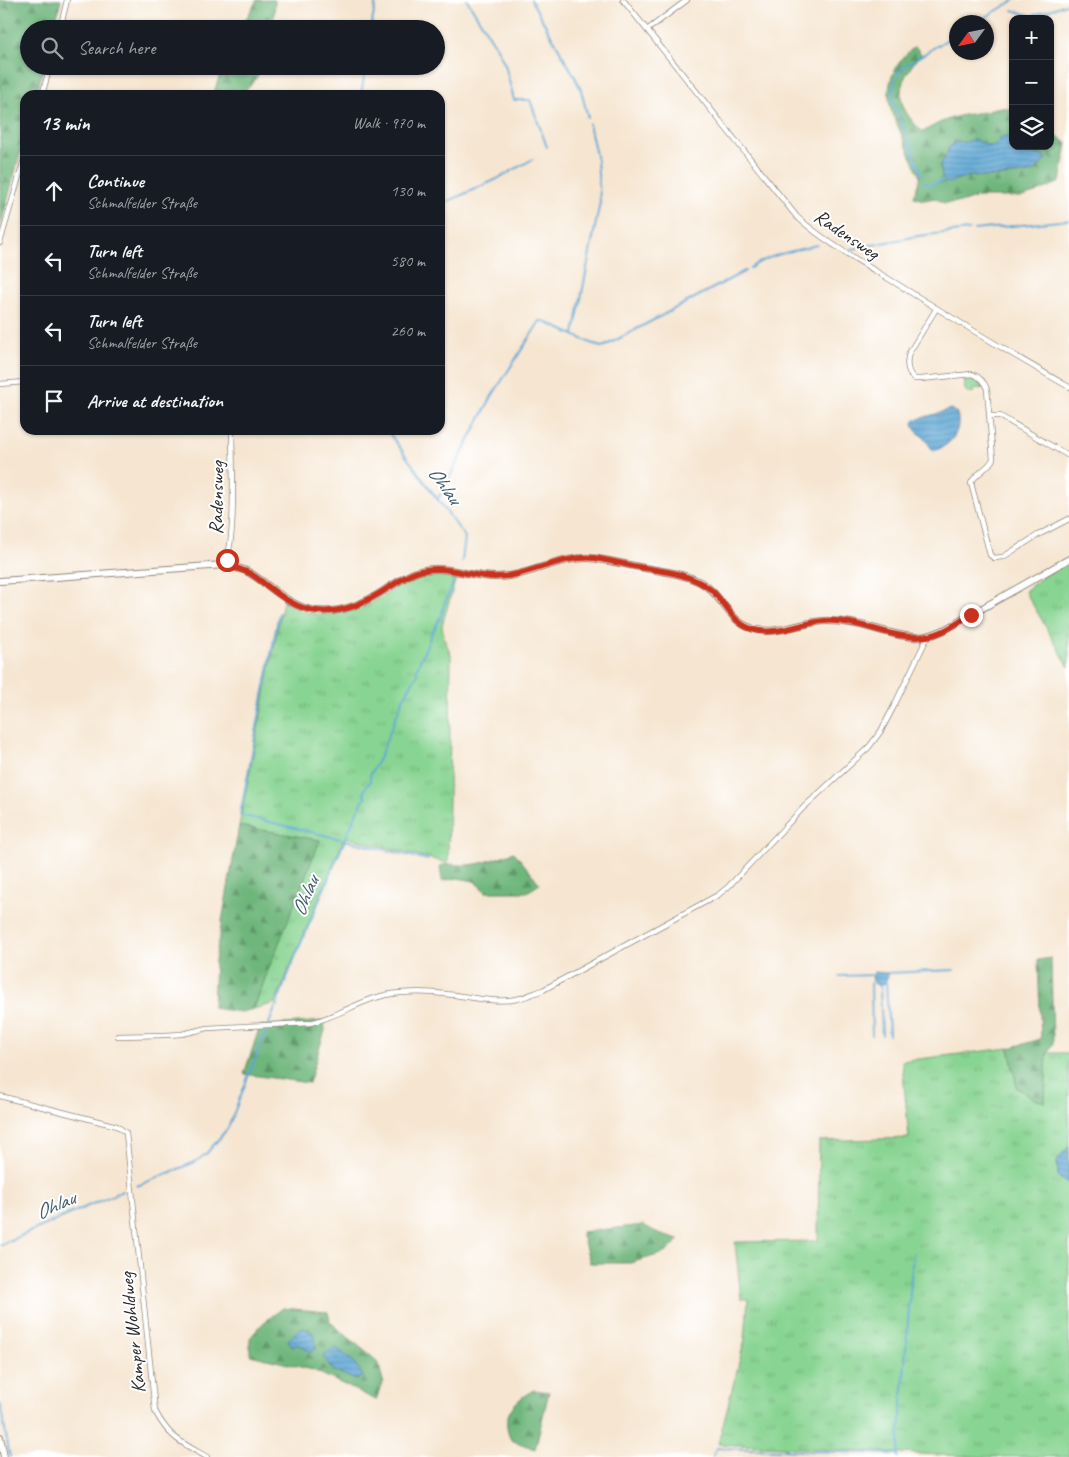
<!DOCTYPE html>
<html lang="en">
<head>
<meta charset="utf-8">
<style>
	:root { --surface:#171b24; --page:#20242c; --text:#f1f3f6; --muted:#9ea1a6; --line:#363941 }
	body { margin:0; font-family:Caveat,sans-serif; background:var(--page); color:var(--text) }
	.controls { position:absolute; right:15px; top:15px; display:grid; overflow:hidden; border-radius:10px; box-shadow:0 1px 4px #0004 }
	.controls button { width:45px; height:45px; display:grid; place-items:center; padding:0; border:0; border-bottom:1px solid var(--line); background:var(--surface); color:var(--text); font:25px sans-serif }
	.compass { position:absolute; left:949px; top:15px; width:45px; height:45px; border-radius:50%; background:var(--surface); box-shadow:0 1px 4px #0004; rotate:237deg }
	.stop { position:absolute; width:15px; height:15px; margin:-11px; border:4px solid #c8321e; border-radius:50%; background:#fff }
	.stop.end { background:#c8321e; border-color:#fff; box-shadow:0 1px 5px #0008 }
	.list { margin:0; padding:0; list-style:none }
	h2 { display:flex; justify-content:space-between; align-items:center; height:65px; margin:0; padding:0 20px; font-size:21px }
	h2 small { font-size:16px; font-weight:400; color:var(--muted) }
	.list li { display:grid; grid-template-columns:32px 1fr auto; gap:15px; align-items:center; box-sizing:border-box; height:70px; padding:0 20px; border-top:1px solid var(--line) }
	.list b { display:block; font-size:19px; white-space:nowrap }
	.list p { margin:0; font-size:16px; white-space:nowrap; color:var(--muted) }
	.list em { font-size:16px; font-style:normal; color:var(--muted) }
	.icon { flex:none; width:28px; height:28px; fill:none; stroke:currentColor; stroke-width:2; stroke-linecap:round; stroke-linejoin:round }
	.map { position:relative; flex:none; width:1069px; height:1457px; overflow:hidden }
	.search { position:absolute; background:var(--surface); box-shadow:0 1px 4px #0004; left:20px; top:20px; width:425px; height:55px; display:flex; align-items:center; gap:12px; box-sizing:border-box; padding:0 18px; border-radius:28px; color:var(--muted); font-size:19px }
	.panel { position:absolute; background:var(--surface); box-shadow:0 1px 4px #0004; left:20px; top:90px; width:425px; height:345px; border-radius:15px }
	.map>svg:first-child { display:block }
	.grass { fill:url(#grass-tufts); stroke:#5a805e }
	.forest { fill:url(#forest-firs); stroke:#4c7054; fill-rule:evenodd }
	.water { fill:url(#water-rules); stroke:#446880 }
	.lines { fill:none; stroke-linecap:round; stroke-linejoin:round }
	.stream { stroke:#5ca6d4; stroke-width:2 }
	.street-casing { stroke:#90887e; stroke-width:6 }
	.secondary-casing { stroke:#90887e; stroke-width:8 }
	.street { stroke:#fff; stroke-width:4.5 }
	.secondary { stroke:#fff; stroke-width:6 }
	.route { stroke:#c8321e; stroke-width:6 }
	.labels { text-anchor:middle; stroke-width:4; stroke-linejoin:round; paint-order:stroke }
	.street-label { font-size:20px; fill:#2b2b2b; stroke:#fff }
	.water-label { font-size:21px; font-style:italic; fill:#3f5c6f; stroke:#fff }
</style>
</head>
<body>
<div class="map">
<svg width="1069" height="1457" viewBox="0 0 1069 1457">
	<defs>
		<pattern id="grass-tufts" width="24" height="20" patternUnits="userSpaceOnUse" patternTransform="scale(1.25)"><rect width="24" height="20" fill="#88d492"/><path d="M3 7l-1-3M5 7V3M7 7l1-3M15 17l-1-3M17 17v-4M19 17l1-3" fill="none" stroke="#76b67e"/></pattern>
		<pattern id="forest-firs" width="22" height="20" patternUnits="userSpaceOnUse" patternTransform="scale(1.25)"><rect width="22" height="20" fill="#6eb67c"/><path d="M5 1l3.5 6h-7zM16 11l3.5 6h-7z" fill="#5b9466"/></pattern>
		<pattern id="water-rules" width="6" height="5" patternUnits="userSpaceOnUse" patternTransform="scale(1.25)"><rect width="6" height="5" fill="#5ca6d4"/><path d="M0 2.5h6" fill="none" stroke="#4c87ac"/></pattern>
	</defs>
	<rect width="100%" height="100%" fill="#fff"/>
	<filter id="ink" filterUnits="userSpaceOnUse"><feTurbulence type="fractalNoise" baseFrequency=".02" numOctaves="2"/><feDisplacementMap in="SourceGraphic" scale="10" xChannelSelector="R" yChannelSelector="G"/><feConvolveMatrix kernelMatrix="1 2 1 2 8 2 1 2 1" color-interpolation-filters="sRGB"/></filter>
	<filter id="wash" filterUnits="userSpaceOnUse"><feTurbulence type="fractalNoise" baseFrequency=".0096" numOctaves="4" result="noise"/><feDisplacementMap in="SourceGraphic" scale="20" xChannelSelector="R" yChannelSelector="G"/><feGaussianBlur stdDeviation="1.12" result="paint"/><feColorMatrix in="noise" values="0 0 0 0 0 0 0 0 0 0 0 0 0 0 0 0 0 1.4 0 .05"/><feComposite in="paint" operator="in"/></filter>
	<g filter="url(#wash)">
		<rect width="100%" height="100%" fill="#f6e6d1"/>
		<path class="grass" d="M970,376C976,379 981,381 983,388L974,389V392L968,393L965,390L964,377Z
			M1069,562V667L1025,591L1046,574Z
			M435,573L457,575L442,625L444,638L451,655L448,863L345,837L275,1003L254,1009L267,973L239,826L283,601C313,623 349,616 380,598C391,592 401,582 413,578C420,575 428,574 435,573Z
			M1009,1048L1017,1088L1045,1101L1047,1053H1069V1457H982L718,1444L745,1339L748,1299H741L735,1242L818,1241L819,1141L909,1138L902,1061Z"/>
		<path class="forest" d="M0,0H61L54,29H29V66H44L36,95H25V135L0,228Z
			M257,0H275L273,29H240Z
			M915,46L921,54C896,83 892,104 923,132C945,118 961,114 987,112C994,106 1005,107 1013,110V140L1007,137L996,145L988,146L981,143L955,142L940,165V169L948,183L957,179L971,176L986,177L1025,174L1040,167L1044,156L1032,153L1026,146H1050V131L1067,143L1060,182L1035,193L1022,197H978L963,202L944,203L935,198L924,200L914,197L920,177L891,110C884,83 895,63 915,46Z
			M223,66H264C246,94 246,95 213,95Z
			M239,826L320,840L267,973L254,1009L241,1012L213,1008L215,960Z
			M514,852L540,884L527,892H486L474,881L458,878L442,881L440,866C450,862 458,866 468,865C484,864 499,857 514,852Z
			M1051,958L1053,1044L1047,1053L1045,1102L1034,1099L1017,1088L1009,1048L1041,1039L1038,960Z
			M324,1021L325,1030L309,1083L244,1074L260,1026Z
			M643,1225L662,1235L679,1240L665,1253L630,1263H590L581,1232Z
			M283,1308L328,1312L330,1322L378,1362L383,1381L376,1400L313,1370L250,1355V1338L263,1323ZM314,1334L316,1349L311,1352L298,1344Z
			M534,1390L549,1392L535,1449L511,1440C499,1417 514,1400 534,1390Z"/>
		<path class="water" d="M1007,137L1013,140V146H1026L1032,153L1044,156L1046,159L1034,171L1025,174L986,177L971,176L957,179L948,183L943,180L940,165L948,152V148C959,138 963,146 974,139L988,146L996,145L1001,138Z
			M952,409L957,413C962,432 951,445 934,451C930,447 929,445 926,440C921,434 914,432 913,423L915,420Z
			M874,972L887,973L888,976L884,984L880,986L875,984L872,978Z
			M1069,1146V1182L1064,1181L1058,1177L1057,1161Z
			M304,1328L314,1334L316,1349L311,1352L298,1344L292,1347L288,1340L296,1332Z
			M335,1347L354,1362L363,1376L357,1380L334,1371L323,1357Z"/>
		<g class="lines">
			<path class="stream" d="M467,0L497,48L505,65L514,100H530L547,147
				M531,0L575,77L581,90L588,118
				M1013,10L1032,16L1069,3
				M977,22L1015,0
				M371,29L376,0
				M361,95L366,66
				M922,175L893,101V87L897,76L903,67L956,34
				M925,181L926,184H933
				M935,184L943,180
				M440,205L497,179L533,159
				M974,230L1069,220
				M852,249L918,236L969,230
				M750,268C771,254 793,251 817,245
				M574,334L600,202L597,160L589,124
				M387,430L465,537L462,561
				M438,499L492,396L540,321H543L600,347L605,346L745,271
				M279,613L240,815L428,860
				M887,973L954,970
				M839,976L873,975
				M886,980L889,1035
				M880,986L882,1035
				M872,1035L871,983L873,981
				M137,1186L195,1162L206,1154L228,1128L296,955L358,809L365,798L364,791L367,785L370,783V775L379,759L403,699L417,675V668L432,633L442,614L444,605L456,576
				M0,1245L122,1191
				M0,1403L10,1457
				M713,1457L716,1448L897,1454
				M898,1457L913,1253"/>
		</g>
	</g>
	<g filter="url(#ink)">
		<g class="lines">
			<defs>
				<path id="street" d="M623,0L797,217C829,245 866,265 902,287C957,321 1013,355 1069,387
					M60,29L67,0
					M647,30L687,0
					M42,95L50,66
					M0,243L25,156
					M936,309L909,353C906,362 907,374 915,379H921L972,374C980,377 984,381 987,389L993,459C988,469 976,473 971,483L990,555L994,558L1003,557L1038,535L1069,519
					M0,384L25,382
					M990,416H1000L1069,456
					M224,565C237,545 232,458 232,430
					M118,1036L165,1035L182,1034L208,1028L310,1023C341,1016 367,995 400,993C414,992 431,992 445,994C469,996 494,1004 517,999C526,997 534,993 543,990L718,895L728,887L803,808L869,747L881,731L893,708L928,636
					M0,1096L117,1126L126,1133L155,1411C169,1438 182,1443 207,1457"/>
				<path id="secondary" d="M0,581L224,565C233,567 242,568 250,573C271,586 291,608 316,611C341,614 365,603 385,590C396,583 407,575 419,571C446,564 469,577 496,577C531,577 561,553 598,559C616,562 634,566 651,569C667,572 685,574 700,582C721,593 728,621 751,628C777,637 801,621 827,621C844,621 860,624 876,629C888,632 902,637 914,637C925,638 934,634 944,630L1069,559
					M0,1437L4,1457"/>
			</defs>
			<use href="#street" class="street-casing"/>
			<use href="#secondary" class="secondary-casing"/>
			<use href="#street" class="street"/>
			<use href="#secondary" class="secondary"/>
		</g>
	</g>
	<g class="lines" filter="url(#ink)">
		<path class="route" d="M227,560L224,565C233,567 242,569 251,574C271,587 291,609 317,611C343,614 367,602 388,588C398,582 408,574 420,571C446,564 469,577 495,577C529,577 558,555 594,558C607,560 620,563 633,566C659,571 688,572 710,589C724,600 731,621 749,628C774,638 800,623 824,621C859,618 895,642 927,636C943,634 957,623 971,615"/>
	</g>
	<g class="labels">
		<g class="street-label">
			<text transform="translate(847 234) rotate(34)" y="7">Radensweg</text>
			<text transform="translate(216 498) rotate(-89)" y="7">Radensweg</text>
			<text transform="translate(132 1333) rotate(-96)" y="7">Kamper Wohldweg</text>
		</g>
		<g class="water-label">
			<text transform="translate(445 485) rotate(54)" y="7">Ohlau</text>
			<text transform="translate(305 896) rotate(-68)" y="7">Ohlau</text>
			<text transform="translate(55 1205) rotate(-24)" y="7">Ohlau</text>
		</g>
	</g>
</svg>
<div class="controls">
<button>+</button>
<button>−</button>
<button><svg class="icon" aria-label="layers" viewBox="0 0 24 24"><path d="M12 4l9 5-9 5-9-5zM3 14l9 5 9-5"/></svg></button>
</div>
<svg class="compass" viewBox="-18 -18 36 36"><path d="M0-13l5 13h-10z" fill="#e53935"/><path d="M0 13l5-13h-10z" fill="#9ea1a6"/></svg>
<div class="stop" style="left:227px;top:560px"></div>
<div class="stop end" style="left:971px;top:615px"></div>
<div class="search"><svg class="icon" aria-label="search" viewBox="0 0 24 24"><circle cx="10" cy="10" r="6"/><path d="M15 15l6 6"/></svg>Search here</div>
<section class="panel">
<h2>13 min<small>Walk · 970 m</small></h2>
<ul class="list">
<li><svg class="icon" aria-label="ahead" viewBox="0 0 24 24"><path d="M12 20V5M6 11l6-6 6 6"/></svg><div><b>Continue</b><p>Schmalfelder Straße</p></div><em>130 m</em></li>
<li><svg class="icon" aria-label="left" viewBox="0 0 24 24"><path d="M17 20v-9H6M10 6l-5 5 5 5"/></svg><div><b>Turn left</b><p>Schmalfelder Straße</p></div><em>580 m</em></li>
<li><svg class="icon" aria-label="left" viewBox="0 0 24 24"><path d="M17 20v-9H6M10 6l-5 5 5 5"/></svg><div><b>Turn left</b><p>Schmalfelder Straße</p></div><em>260 m</em></li>
<li><svg class="icon" aria-label="arrive" viewBox="0 0 24 24"><path d="M6 21V4h12l-3 4 3 4H6"/></svg><div><b>Arrive at destination</b></div></li>
</ul>
</section>
</div>
</body>
</html>
